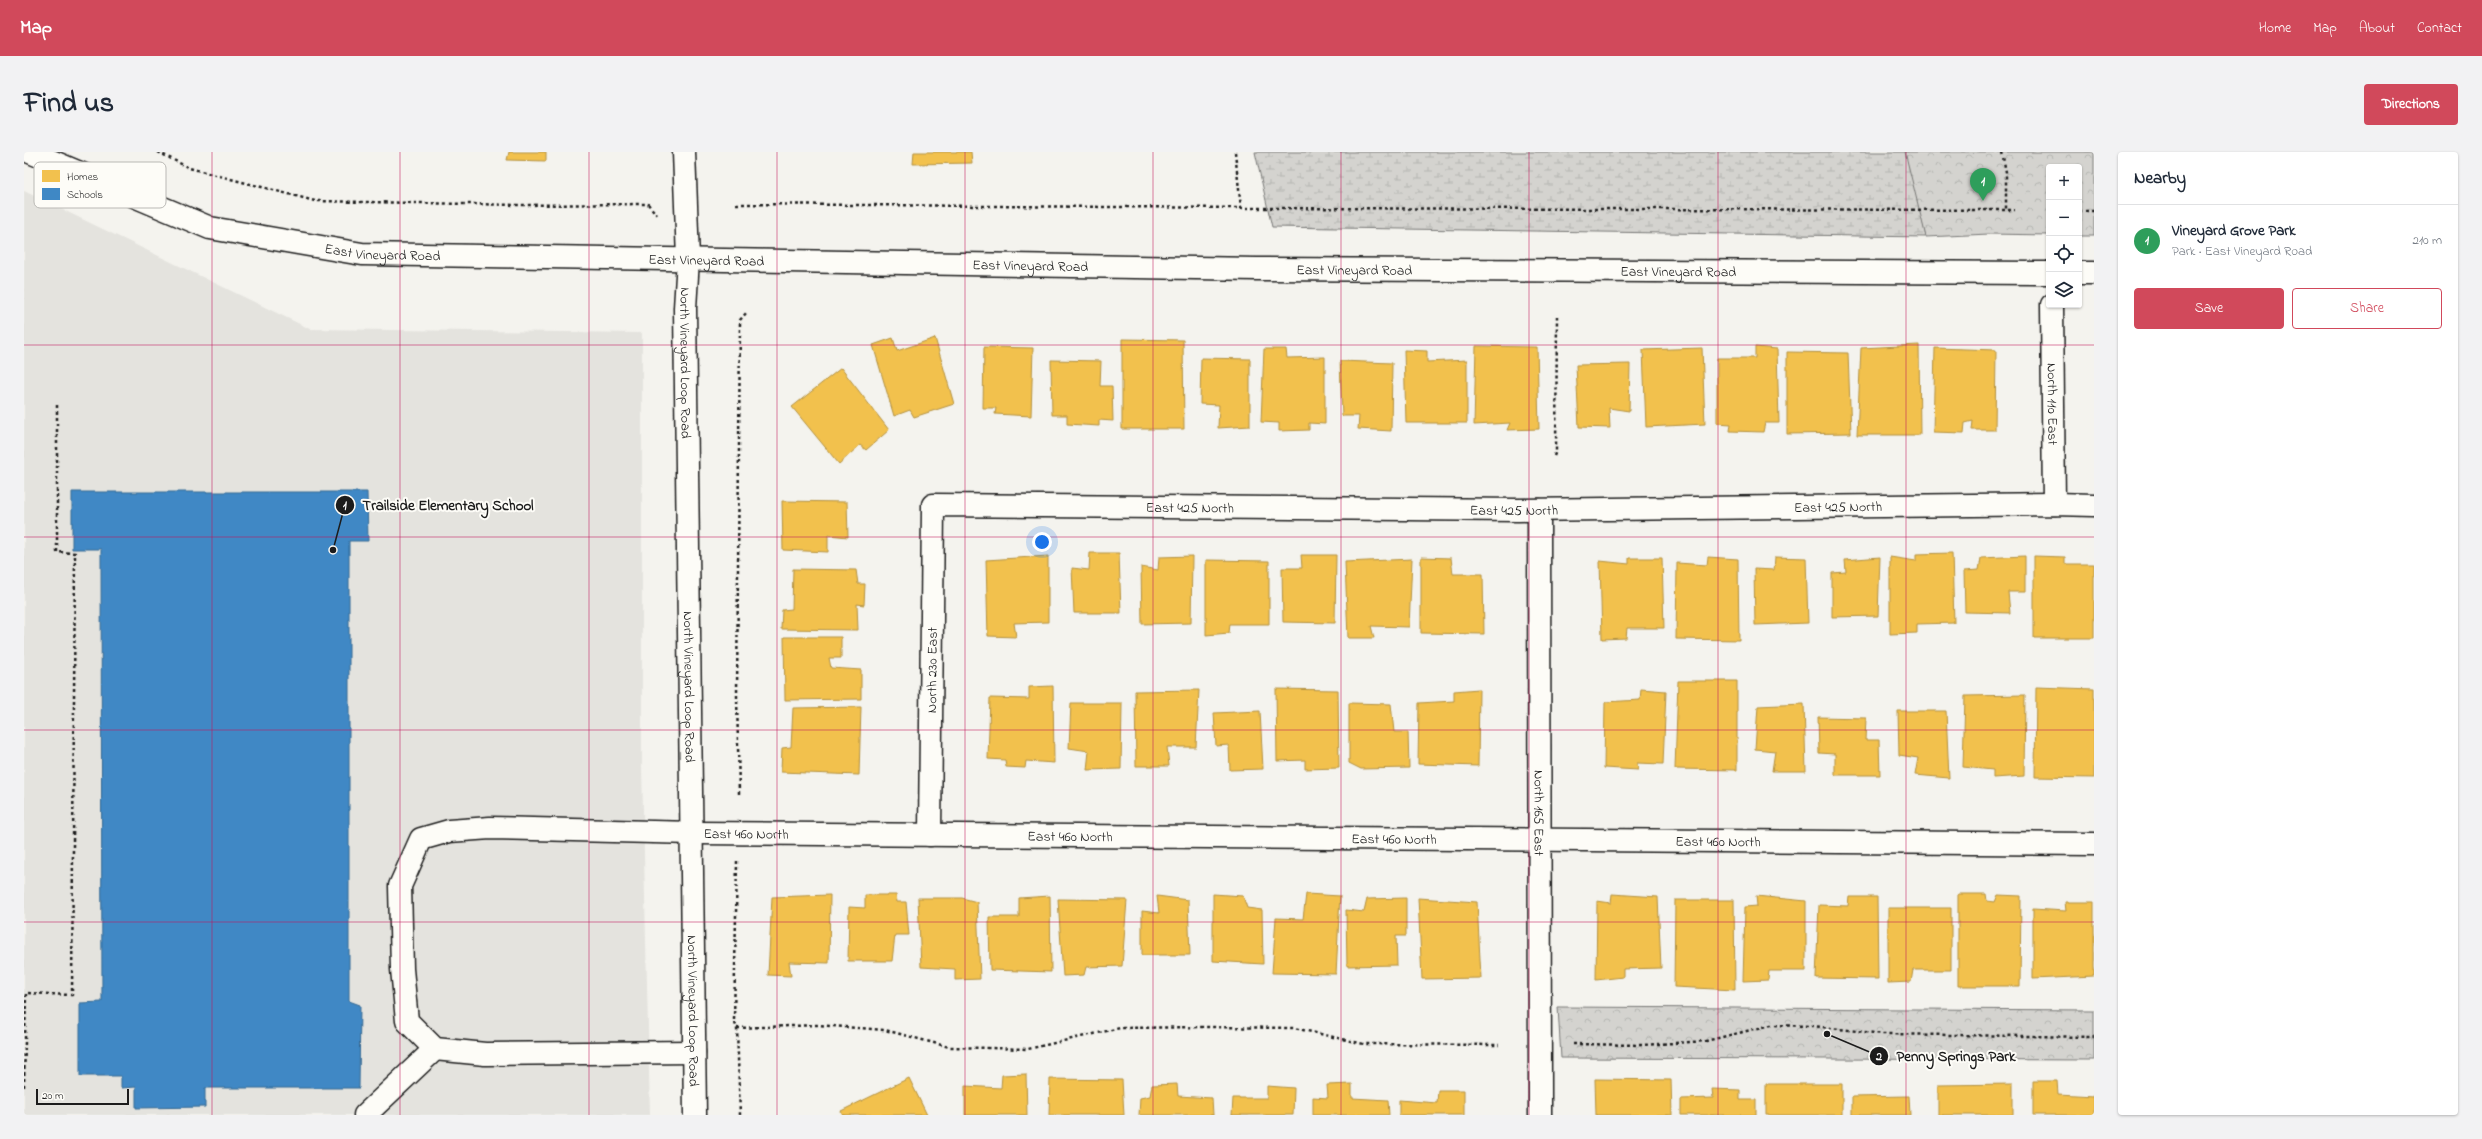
<!DOCTYPE html>
<html lang="en">
<head>
<meta charset="utf-8">
<style>
	:root { --surface:#fff; --page:#f2f2f3; --text:#1f2937; --muted:#747a83; --line:#e0e1e3; --accent:#d1495b }
	body { margin:0; font-family:"Indie Flower",sans-serif; background:var(--page); color:var(--text) }
	.controls { position:absolute; right:12px; top:12px; display:grid; overflow:hidden; border-radius:4px; box-shadow:0 1px 3px #0004 }
	.controls button { width:36px; height:36px; display:grid; place-items:center; padding:0; border:0; border-bottom:1px solid var(--line); background:var(--surface); color:var(--text); font:20px sans-serif }
	.scale { position:absolute; left:12px; bottom:10px; width:93px; box-sizing:border-box; padding-left:4px; border:2px solid #1c1c1c; border-top:0; font-size:11px; line-height:14px; white-space:nowrap; color:#1c1c1c; -webkit-text-stroke:3px #fdfcf7; paint-order:stroke }
	.you { position:absolute; left:1018px; top:390px; width:14px; height:14px; margin:-10px; border:3px solid #fff; border-radius:50%; background:#1a73e8; box-shadow:0 0 0 6px #1a73e833 }
	.badge { display:grid; place-items:center; width:26px; height:26px; border-radius:50%; background:var(--accent); color:#fff; font-size:13px; font-weight:700 }
	.pin { position:absolute; translate:-50% -33px; filter:drop-shadow(0 1px 2px #0008) }
	.pin::after { content:''; position:absolute; top:21px; width:14px; height:12px; background:inherit; clip-path:polygon(0 0,100% 0,50% 100%) }
	.list { margin:0; padding:0; list-style:none }
	h2 { display:flex; justify-content:space-between; align-items:center; height:52px; margin:0; padding:0 16px; font-size:17px }
	h2 small { font-size:13px; font-weight:400; color:var(--muted) }
	.list li { display:grid; grid-template-columns:26px 1fr auto; gap:12px; align-items:center; box-sizing:border-box; height:72px; padding:0 16px; border-top:1px solid var(--line) }
	.list b { display:block; font-size:15px; white-space:nowrap }
	.list p { margin:0; font-size:13px; white-space:nowrap; color:var(--muted) }
	.list em { font-size:13px; font-style:normal; color:var(--muted) }
	.actions { display:flex; gap:8px; padding:12px 16px }
	.actions a { flex:1; padding:9px 0; border:1px solid var(--accent); border-radius:4px; text-align:center; font-size:14px; color:var(--accent) }
	.actions .main { background:var(--accent); color:#fff }
	.icon { flex:none; width:22px; height:22px; fill:none; stroke:currentColor; stroke-width:2; stroke-linecap:round; stroke-linejoin:round }
	.map { position:relative; flex:none; width:2070px; height:963px; overflow:hidden; border-radius:4px }
	header { display:flex; align-items:center; gap:24px; box-sizing:border-box; height:56px; padding:0 20px; background:var(--accent); color:#fff }
	header strong { font-size:19px }
	nav { display:flex; gap:22px; margin-inline-start:auto; font-size:14px }
	.intro { display:flex; align-items:center; justify-content:space-between; box-sizing:border-box; height:96px; padding:0 24px }
	h1 { margin:0; font-size:28px }
	.button { padding:10px 18px; border-radius:4px; background:var(--accent); color:#fff; font-size:14px; font-weight:700 }
	main { display:flex; gap:24px; padding:0 24px }
	aside { flex:1; background:var(--surface); border-radius:4px; box-shadow:0 1px 3px #0004 }
	.map>svg:first-child { display:block }
	.built { fill:#e4e3de }
	.wetland { fill:url(#wetland-marsh); stroke:#787876 }
	.park { fill:url(#park-crowns); stroke:#787876 }
	.homes { fill:#f2c14e; stroke:#b2903f }
	.schools { fill:#3f88c5; stroke:#346892 }
	.lines { fill:none; stroke-linecap:round; stroke-linejoin:round }
	.minor-casing { stroke:#1c1c1c; stroke-width:25 }
	.path { stroke:#1c1c1c; stroke-width:2.5; stroke-dasharray:3 3; stroke-linecap:butt }
	.minor { stroke:#fdfcf7; stroke-width:22 }
	.grid { fill:none; stroke:#c2185b; stroke-width:1; stroke-opacity:0.55 }
	.labels { text-anchor:middle; stroke-width:4; stroke-linejoin:round; paint-order:stroke }
	.street-label { font-size:14px; fill:#1c1c1c; stroke:#fdfcf7 }
	.key { fill:#fdfcf7; stroke:#bab9b5; stroke-width:1 }
	.key-label { font-size:11px; fill:#1c1c1c }
	.leader { fill:none; stroke:#1c1c1c; stroke-width:1.5 }
	.callout-dot { fill:#1c1c1c; stroke:#fdfcf7; stroke-width:1.5 }
	.mark-label { font-size:12px; text-anchor:middle; font-weight:bold; fill:#fff }
	.callout-label { font-size:15px; text-anchor:middle; font-weight:bold; fill:#1c1c1c; stroke:#fdfcf7; stroke-width:4; stroke-linejoin:round; paint-order:stroke }
</style>
</head>
<body>
<header>
<strong>Map</strong>
<nav><a>Home</a><a>Map</a><a>About</a><a>Contact</a></nav>
</header>
<div class="intro"><h1>Find us</h1><a class="button">Directions</a></div>
<main>
<div class="map">
<svg width="2070" height="963" viewBox="0 0 2070 963">
	<defs>
		<pattern id="wetland-marsh" width="20" height="14" patternUnits="userSpaceOnUse"><rect width="20" height="14" fill="#d4d3cf"/><path d="M1 5h8M5 5V1M11 12h8M15 12V8" fill="none" stroke="#b5b5b1"/></pattern>
		<pattern id="park-crowns" width="20" height="18" patternUnits="userSpaceOnUse"><rect width="20" height="18" fill="#d4d3cf"/><path d="M2 6a3 3 0 1 1 6 0M12 15a3 3 0 1 1 6 0" fill="none" stroke="#b5b5b1"/></pattern>
	</defs>
	<rect width="100%" height="100%" fill="#f4f3ee"/>
	<filter id="ink" filterUnits="userSpaceOnUse"><feTurbulence type="fractalNoise" baseFrequency=".025" numOctaves="2"/><feDisplacementMap in="SourceGraphic" scale="8" xChannelSelector="R" yChannelSelector="G"/><feConvolveMatrix kernelMatrix="1 2 1 2 8 2 1 2 1" color-interpolation-filters="sRGB"/></filter>
	<g filter="url(#ink)">
		<path class="built" d="M0,39L286,177L618,181V615L626,963H0Z"/>
		<path class="wetland" d="M1231,0H1884L1902,85L1248,75Z"/>
		<path class="park" d="M1881,0H2070V84H2055V15H2025V83L1965,82L1902,85Z
			M1534,855L2070,858V908L1537,906Z"/>
		<path class="homes" d="M485,0H522V9L483,8Z
			M890,0H947L948,11L889,12Z
			M869,186L873,199L911,186L930,252L890,265L886,258L870,264L849,193Z
			M1098,187L1159,188L1160,277H1098Z
			M1895,193L1896,283H1833L1837,196Z
			M1452,194L1513,195L1515,277L1483,278L1486,271L1450,273Z
			M960,195L1009,196L1007,264L971,262L972,256H959Z
			M1731,195L1753,197L1755,271H1741L1739,280L1706,279L1707,272L1693,271V206H1731Z
			M1678,196L1681,272L1622,275L1619,198Z
			M1911,196L1972,198L1971,278H1948L1949,269L1941,271L1940,281L1909,280Z
			M1240,197H1262L1263,206L1301,205V272L1285,271V278L1255,279V271L1237,270Z
			M1380,198L1403,199V210L1443,208V271H1382Z
			M1763,200L1824,201L1827,281L1763,282Z
			M1177,206L1226,207V274L1194,276L1195,253L1176,252Z
			M1027,208L1077,209L1076,234H1088L1089,269L1075,268V274L1043,272V263H1028Z
			M1316,209L1368,211L1367,279L1334,277L1335,264H1318Z
			M1606,212L1605,259L1585,256L1586,276L1555,275L1552,213Z
			M817,216L865,278L842,298L836,293L815,312L768,255Z
			M758,349L823,350L824,385L804,383V400L759,398Z
			M1066,401H1095L1097,461H1050L1048,416L1065,418Z
			M1928,401L1930,471L1893,472V481L1866,482V405L1892,409V402Z
			M1277,403H1312L1311,471L1259,470L1258,416H1278Z
			M1024,404V470L990,471L992,485L964,484L962,408Z
			M1168,404L1167,471L1118,472L1117,415L1134,418L1135,405Z
			M2001,404V440H1984L1986,461L1941,460L1940,419L1955,418L1957,406Z
			M2010,404L2041,405V412H2070V486H2010Z
			M1397,405L1427,406L1429,422H1459L1460,482L1397,481Z
			M1684,405L1714,407L1715,488L1652,487L1653,411L1683,413Z
			M1751,405L1782,406L1784,471L1731,473L1730,417L1750,418Z
			M1856,405L1854,464L1808,465V421L1822,420L1821,408Z
			M1605,406H1638L1640,476H1603L1602,486L1578,487L1576,409L1605,412Z
			M1388,407L1385,475L1347,474L1350,486H1324L1321,410Z
			M1182,408L1245,409V472H1206L1205,481L1182,483Z
			M769,417L832,418L834,432H841L840,453L833,452L834,478L757,477L758,458L768,457Z
			M760,485H817V506H805L807,516L837,518V547L761,548Z
			M1654,529H1713V618L1651,617Z
			M1029,534L1030,611L1002,609L1001,616L982,615L981,608L964,607L966,546L1005,547V535Z
			M2012,535L2070,537V626L2011,625Z
			M1252,537L1314,538L1315,616L1281,617V608L1253,609Z
			M1455,537L1454,614L1394,612L1395,551L1430,549V539Z
			M1617,537L1642,539L1639,612L1613,611L1614,618L1580,616L1581,550L1616,548Z
			M1175,538L1172,595H1143L1145,614H1112L1111,539Z
			M2001,543L2000,624L1969,626V618L1939,615L1941,544Z
			M1047,551H1098L1097,617L1063,618L1065,599L1045,596Z
			M1325,551L1367,552L1370,580H1384L1385,616L1337,617L1325,611Z
			M1780,552L1782,619H1748L1751,599L1731,597L1734,554Z
			M837,555L835,623L757,620L758,596L767,595L769,556Z
			M1236,559L1239,617L1206,618L1205,593L1192,594L1190,561Z
			M1874,559H1922L1925,626L1891,623L1894,606L1875,603Z
			M1794,565L1842,566L1841,588H1855L1856,623H1811V602L1795,601Z
			M1189,742L1219,744L1223,756L1238,758L1239,812L1189,809Z
			M1282,742L1316,744L1312,822L1248,821L1252,766L1279,767Z
			M1588,742L1634,745L1637,816L1599,817V825L1572,828L1573,749L1587,751Z
			M1934,742H1962L1963,749L1971,750L1974,743L1997,744L1996,834H1934Z
			M806,743L805,811L765,810L767,824L744,823L748,745Z
			M841,743H872L873,750H882L885,783H871L868,809H824L825,755L841,756Z
			M1026,744L1027,820L966,818L965,765H995V746Z
			M1133,744L1164,748L1166,803H1118V759L1135,761Z
			M1732,744L1782,749V819H1745L1744,828L1719,829L1721,755L1733,754Z
			M1825,745H1853L1854,827L1792,826L1795,753L1824,754Z
			M894,746H938L953,750L956,827L931,828V817L897,815Z
			M1382,746V784H1372L1373,813L1323,814L1322,758L1340,760L1343,747Z
			M1394,746L1453,750L1457,826L1398,827Z
			M1034,747L1103,748L1098,814L1062,815L1060,823L1039,824Z
			M1651,748H1710L1711,838L1650,835Z
			M2041,750H2070V824L2009,827V757L2042,759Z
			M1864,756H1927V818H1889L1887,830L1864,831Z
			M1002,922L1003,963H941V934L977,936L978,923Z
			M885,926L903,963H819L817,959Z
			M1026,927L1098,928L1100,963H1025Z
			M1571,927L1647,928L1648,963H1572Z
			M2009,929H2033L2034,942L2070,944V963H2009Z
			M1153,932L1154,944L1188,946L1189,963H1115L1116,946L1126,944L1128,933Z
			M1328,932V946L1364,948L1365,963H1289V945L1304,946L1303,933Z
			M1742,932H1818V963H1742Z
			M1989,932V963H1914V933Z
			M1243,934L1270,936L1269,963H1208L1209,946H1243Z
			M1688,937L1716,938V948H1732V963H1657V947L1689,946Z
			M1414,938H1440V963H1375V948L1413,951Z
			M1885,944L1886,963H1828V945Z"/>
		<path class="schools" d="M48,340H343L344,389H325V849L336,853L335,936H181V955L112,956V935L97,936V924H56V851L78,850L77,397H48Z"/>
		<g class="lines">
			<defs>
				<g id="minor">
					<path id="s1" d="M6,0L186,76L338,102L1233,117L2025,121"/>
					<path id="s2" d="M660,0L664,107L661,156L671,963"/>
					<path d="M2055,121H2070"/>
					<path id="s3" d="M2028,153L2030,352"/>
					<path id="s4" d="M1515,358L1516,963"/>
					<path id="s5" d="M906,683L909,353L1494,358L2030,352L2070,353"/>
					<path id="s6" d="M670,900L461,902L411,897L383,869L378,817L376,734L397,687L425,679L466,676L669,681L2070,692"/>
					<path d="M341,963L411,897"/>
				</g>
			</defs>
			<use href="#minor" class="minor-casing"/>
			<path class="path" d="M134,0L165,16L291,49L495,53L624,52L633,63
				M1211,0L1217,56
				M1978,0L1982,20V57
				M712,52L1217,56L1991,58
				M2055,59H2070
				M1530,304L1532,299L1533,164
				M715,642L713,544L716,168L723,160
				M713,709L710,869L713,876L716,963
				M713,876L794,873L861,878L925,895L1004,897L1096,876L1183,875L1270,876L1340,892L1475,893
				M1549,892L1618,893L1682,889L1747,873L1789,874L1859,882L2070,885
				M0,935L2,841L48,843L51,401L33,400V252"/>
			<use href="#minor" class="minor"/>
		</g>
	</g>
	<path class="grid" d="M188,0V963M376,0V963M565,0V963M753,0V963M941,0V963M1129,0V963M1317,0V963M1505,0V963M1694,0V963M1882,0V963M0,193H2070M0,385H2070M0,578H2070M0,770H2070"/>
	<g class="labels">
		<g class="street-label">
			<text dy="5" stroke="none"><textPath href="#s1" startOffset="370">East Vineyard Road</textPath></text>
			<text dy="5" stroke="none"><textPath href="#s1" startOffset="694">East Vineyard Road</textPath></text>
			<text dy="5" stroke="none"><textPath href="#s1" startOffset="1018">East Vineyard Road</textPath></text>
			<text dy="5" stroke="none"><textPath href="#s1" startOffset="1342">East Vineyard Road</textPath></text>
			<text dy="5" stroke="none"><textPath href="#s1" startOffset="1666">East Vineyard Road</textPath></text>
			<text dy="5" stroke="none"><textPath href="#s2" startOffset="211">North Vineyard Loop Road</textPath></text>
			<text dy="5" stroke="none"><textPath href="#s3" startOffset="99">North 110 East</textPath></text>
			<text dy="5" stroke="none"><textPath href="#s5" startOffset="1235">East 425 North</textPath></text>
			<text dy="5" stroke="none"><textPath href="#s5" startOffset="587">East 425 North</textPath></text>
			<text dy="5" stroke="none"><textPath href="#s5" startOffset="911">East 425 North</textPath></text>
			<text dy="5" stroke="none"><textPath href="#s5" startOffset="165">North 230 East</textPath></text>
			<text dy="5" stroke="none"><textPath href="#s2" startOffset="535">North Vineyard Loop Road</textPath></text>
			<text dy="5" stroke="none"><textPath href="#s4" startOffset="303">North 165 East</textPath></text>
			<text dy="5" stroke="none"><textPath href="#s6" startOffset="812">East 460 North</textPath></text>
			<text dy="5" stroke="none"><textPath href="#s6" startOffset="1136">East 460 North</textPath></text>
			<text dy="5" stroke="none"><textPath href="#s6" startOffset="1460">East 460 North</textPath></text>
			<text dy="5" stroke="none"><textPath href="#s6" startOffset="1784">East 460 North</textPath></text>
			<text dy="5" stroke="none"><textPath href="#s2" startOffset="859">North Vineyard Loop Road</textPath></text>
		</g>
	</g>
	<rect x="10" y="10" width="132" height="46" rx="6" class="key"/>
	<rect x="18" y="18" width="18" height="12" fill="#f2c14e"/>
	<rect x="18" y="36" width="18" height="12" fill="#3f88c5"/>
	<g class="key-label">
		<text x="43" y="28">Homes</text>
		<text x="43" y="46">Schools</text>
	</g>
	<path class="leader" d="M309 398L321 353M1803 882L1855 904"/>
	<g class="callout-dot">
		<circle cx="309" cy="398" r="4"/>
		<circle cx="1803" cy="882" r="4"/>
		<circle cx="321" cy="353" r="10"/>
		<circle cx="1855" cy="904" r="10"/>
	</g>
	<g class="mark-label">
		<text x="321" y="357">1</text>
		<text x="1855" y="908">2</text>
	</g>
	<g class="callout-label">
		<text x="424" y="358">Trailside Elementary School</text>
		<text x="1932" y="909">Penny Springs Park</text>
	</g>
</svg>
<div class="controls">
<button>+</button>
<button>−</button>
<button><svg class="icon" aria-label="locate" viewBox="0 0 24 24"><circle cx="12" cy="12" r="6"/><path d="M12 2v4M12 18v4M2 12h4M18 12h4"/></svg></button>
<button><svg class="icon" aria-label="layers" viewBox="0 0 24 24"><path d="M12 4l9 5-9 5-9-5zM3 14l9 5 9-5"/></svg></button>
</div>
<div class="scale">20 m</div>
<div class="you"></div>
<div class="pin badge" style="left:1959px;top:49px;background:#2e9e5b">1</div>
</div>
<aside>
<h2>Nearby<small></small></h2>
<ul class="list">
<li><span class="badge" style="background:#2e9e5b">1</span><div><b>Vineyard Grove Park</b><p>Park · East Vineyard Road</p></div><em>210 m</em></li>
</ul>
<div class="actions"><a class="main">Save</a><a>Share</a></div>
</aside>
</main>
</body>
</html>
